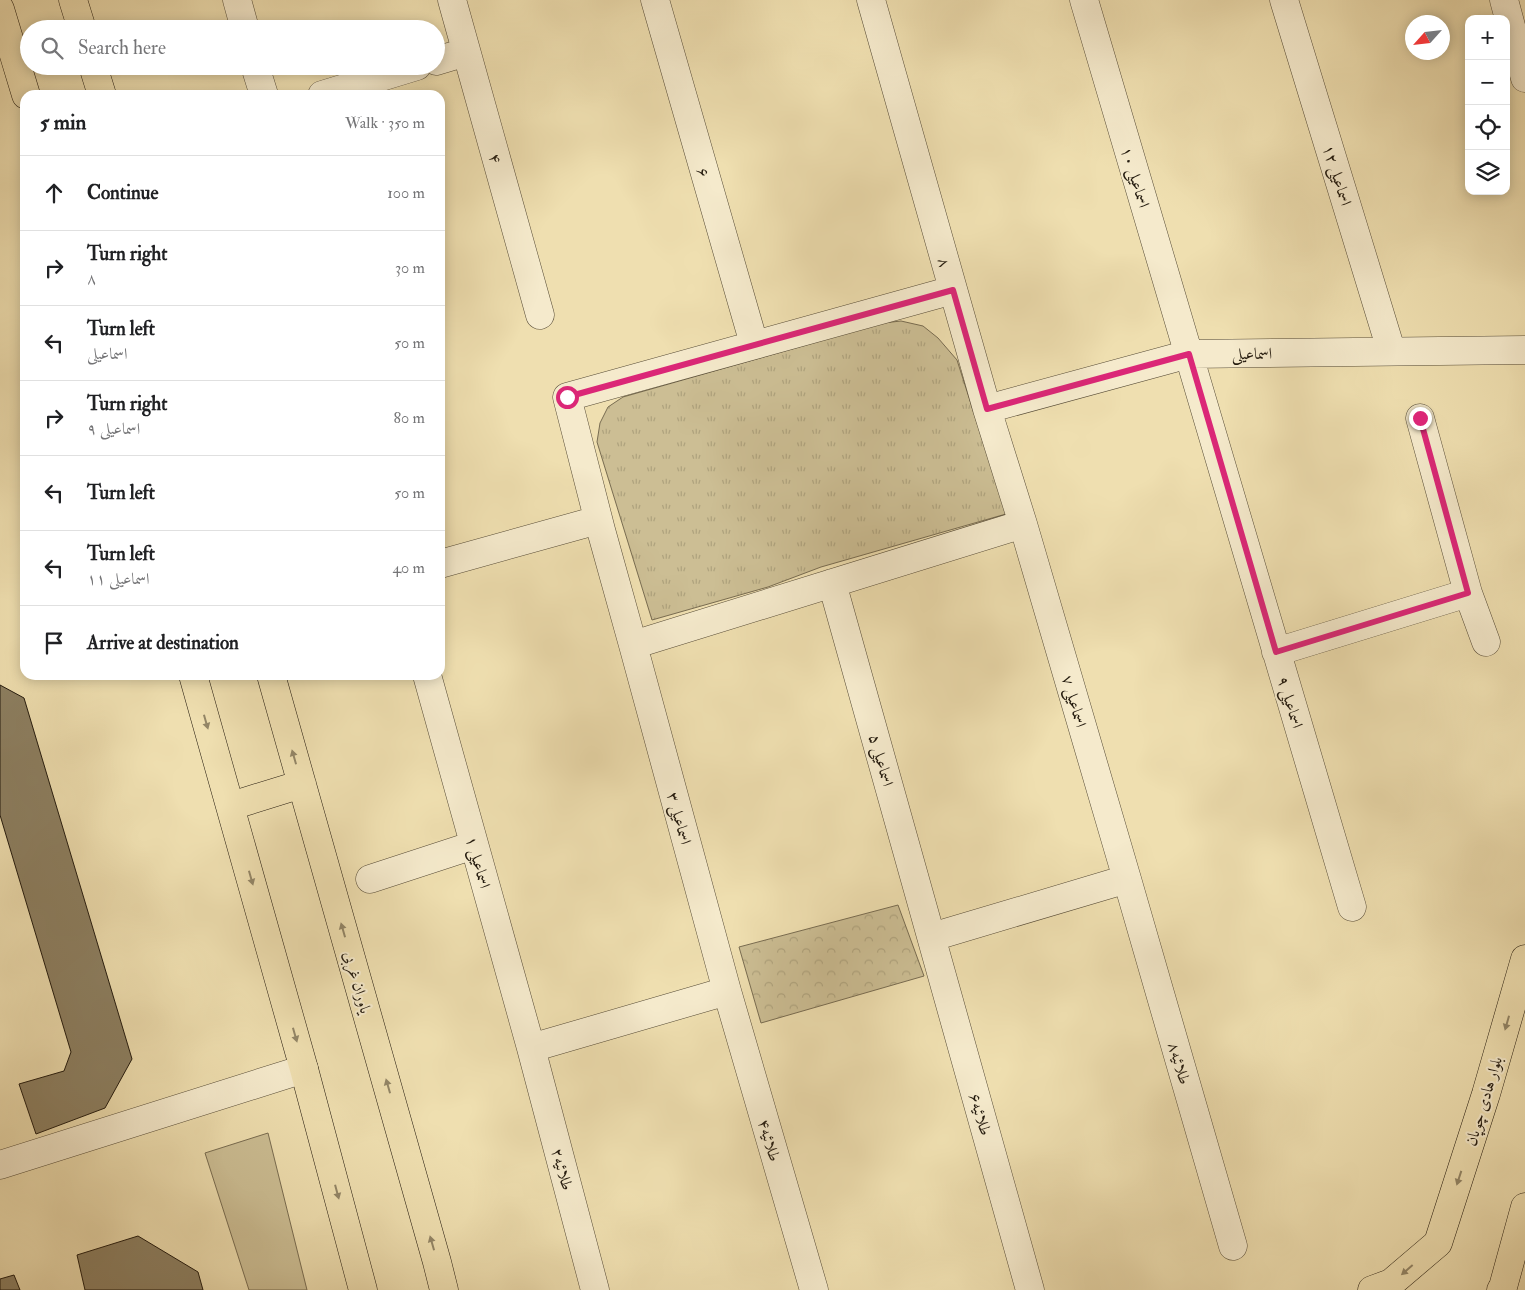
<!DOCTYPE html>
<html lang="en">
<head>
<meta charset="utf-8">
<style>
	:root { --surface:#fff; --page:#f6f6f6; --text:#202124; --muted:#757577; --line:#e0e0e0 }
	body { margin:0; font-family:"IM FELL Double Pica",Amiri,serif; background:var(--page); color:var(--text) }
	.controls { position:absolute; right:15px; top:15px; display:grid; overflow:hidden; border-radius:10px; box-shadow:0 2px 12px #0003 }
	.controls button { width:45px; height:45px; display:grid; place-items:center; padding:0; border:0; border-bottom:1px solid var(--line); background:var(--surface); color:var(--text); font:25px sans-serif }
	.compass { position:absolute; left:1405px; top:15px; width:45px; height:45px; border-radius:50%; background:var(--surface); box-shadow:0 2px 12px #0003; rotate:243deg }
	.stop { position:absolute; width:15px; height:15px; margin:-11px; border:4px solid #db2777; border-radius:50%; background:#fff }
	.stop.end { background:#db2777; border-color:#fff; box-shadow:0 1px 5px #0008 }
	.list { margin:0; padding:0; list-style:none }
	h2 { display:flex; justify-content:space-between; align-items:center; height:65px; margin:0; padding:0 20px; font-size:21px }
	h2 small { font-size:16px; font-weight:400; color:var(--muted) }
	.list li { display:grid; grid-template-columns:32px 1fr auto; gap:15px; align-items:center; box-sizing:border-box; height:75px; padding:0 20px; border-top:1px solid var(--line) }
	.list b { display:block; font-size:19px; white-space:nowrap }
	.list p { margin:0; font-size:16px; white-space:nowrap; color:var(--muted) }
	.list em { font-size:16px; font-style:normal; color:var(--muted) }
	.icon { flex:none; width:28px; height:28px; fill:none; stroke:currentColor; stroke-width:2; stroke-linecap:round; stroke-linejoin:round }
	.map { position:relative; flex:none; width:1525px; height:1290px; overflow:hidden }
	.search { position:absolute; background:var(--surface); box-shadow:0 2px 12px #0003; left:20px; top:20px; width:425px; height:55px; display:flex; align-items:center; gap:12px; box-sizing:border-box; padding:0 18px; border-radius:28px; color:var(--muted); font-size:19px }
	.panel { position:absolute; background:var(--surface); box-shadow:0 2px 12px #0003; left:20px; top:90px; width:425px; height:590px; border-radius:15px }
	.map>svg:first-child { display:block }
	.grass { fill:#ccbe94; stroke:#786c51 }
	.forest { fill:url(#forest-crowns); stroke:#786c51 }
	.park { fill:url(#park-tufts); stroke:#786c51 }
	.building { fill:#8d8062; stroke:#231a0e }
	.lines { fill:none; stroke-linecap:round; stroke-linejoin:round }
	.minor-casing { stroke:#564b36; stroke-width:29 }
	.major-casing { stroke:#231a0e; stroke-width:29 }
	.minor { stroke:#f5eacc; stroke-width:28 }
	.major { stroke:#efdfb0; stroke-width:28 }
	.oneway { fill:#938667 }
	.route { stroke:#db2777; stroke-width:6 }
	.labels { text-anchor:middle; stroke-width:4; stroke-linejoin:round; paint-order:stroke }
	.street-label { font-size:16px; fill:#231a0e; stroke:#f5eacc }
</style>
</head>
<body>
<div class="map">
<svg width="1525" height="1290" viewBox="0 0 1525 1290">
	<defs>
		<pattern id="forest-crowns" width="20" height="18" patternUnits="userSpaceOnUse" patternTransform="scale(1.25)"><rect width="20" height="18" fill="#ccbe94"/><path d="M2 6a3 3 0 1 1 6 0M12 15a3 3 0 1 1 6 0" fill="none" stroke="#afa37e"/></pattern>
		<pattern id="park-tufts" width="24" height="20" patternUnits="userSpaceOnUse" patternTransform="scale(1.25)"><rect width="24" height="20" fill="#ccbe94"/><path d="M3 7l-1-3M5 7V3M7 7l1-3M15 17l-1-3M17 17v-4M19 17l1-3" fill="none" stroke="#afa37e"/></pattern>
	</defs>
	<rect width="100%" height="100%" fill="#efdfb0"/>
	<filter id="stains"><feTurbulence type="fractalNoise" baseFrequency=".004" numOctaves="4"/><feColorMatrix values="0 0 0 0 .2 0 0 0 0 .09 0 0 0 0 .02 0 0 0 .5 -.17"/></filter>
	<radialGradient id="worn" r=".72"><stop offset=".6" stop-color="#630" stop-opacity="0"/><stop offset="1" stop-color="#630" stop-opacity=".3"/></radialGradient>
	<path class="grass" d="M268,1133L307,1290H249L205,1153Z"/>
	<path class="forest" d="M898,905L924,976L761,1023L739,947Z"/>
	<path class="park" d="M901,321L923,326L938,338L957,360L1006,514L821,567L768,587L652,620L597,442L600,423L608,407L623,397L883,323Z"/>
	<path class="building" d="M0,685L24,698L132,1059L105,1108L36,1134L19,1084L64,1071L71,1052L0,815Z
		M138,1236L198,1272L203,1290H85L77,1255Z
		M14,1275L20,1290H0V1279Z"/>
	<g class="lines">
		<defs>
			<path id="minor" d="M237,0L245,29
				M452,0L540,315
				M655,0L754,344
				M871,0L987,409L1023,524L1127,879L1233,1246
				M1084,0L1352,907
				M1284,0L1391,350
				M1504,0L1525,78
				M436,61L466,52
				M255,66L264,95
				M322,95L417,66
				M987,409L1189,354L1525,350
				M1420,418L1468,593L1486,642
				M440,564L598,520
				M832,583L1030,1290
				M633,645L1023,524
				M1276,652L1468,593
				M427,675L531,1048L595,1290
				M370,879L474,845
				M932,937L1127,879
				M531,1048L727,991
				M0,1165L304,1069
				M814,1290L727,991L633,645L601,530L567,397L953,290"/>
			<path id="major" d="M73,0L82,29
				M0,9L26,95
				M93,66L102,95
				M193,675L304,1069L363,1290
				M271,675L437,1262L444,1290
				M231,806L302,784
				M1372,1290L1391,1283L1438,1243L1486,1094L1525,959
				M1501,1290L1503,1287L1525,1207"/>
		</defs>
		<use href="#minor" class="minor-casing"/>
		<use href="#major" class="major-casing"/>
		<use href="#minor" class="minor"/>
		<use href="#major" class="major"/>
	</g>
	<defs><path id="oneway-solid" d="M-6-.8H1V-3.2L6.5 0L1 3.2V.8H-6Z" transform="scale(1.25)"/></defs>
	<g class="oneway">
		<use href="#oneway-solid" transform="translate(206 722) rotate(74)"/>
		<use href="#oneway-solid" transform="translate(294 757) rotate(-106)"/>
		<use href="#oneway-solid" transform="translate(251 878) rotate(74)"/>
		<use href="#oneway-solid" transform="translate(343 930) rotate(-106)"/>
		<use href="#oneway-solid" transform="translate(1507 1023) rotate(106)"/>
		<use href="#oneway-solid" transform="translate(295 1035) rotate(74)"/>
		<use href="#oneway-solid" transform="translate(388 1086) rotate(-106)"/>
		<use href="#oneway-solid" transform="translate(1459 1178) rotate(108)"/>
		<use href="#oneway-solid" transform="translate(337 1192) rotate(75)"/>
		<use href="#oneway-solid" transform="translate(432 1243) rotate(-106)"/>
		<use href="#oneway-solid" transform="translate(1407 1270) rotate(139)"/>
	</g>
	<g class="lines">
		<path class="route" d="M567,397L953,290L987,409L1189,354L1276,652L1468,593L1420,418"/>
	</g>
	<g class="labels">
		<g class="street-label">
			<text transform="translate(496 158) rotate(74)" y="6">۴</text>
			<text transform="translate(704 172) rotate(74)" y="6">۶</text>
			<text transform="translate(1338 175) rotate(73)" y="6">اسماعیلی ۱۲</text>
			<text transform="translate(1136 177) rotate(73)" y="6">اسماعیلی ۱۰</text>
			<text transform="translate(945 262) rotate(74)" y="6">۸</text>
			<text transform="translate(1252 353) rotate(-1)" y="6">اسماعیلی</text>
			<text transform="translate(1075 701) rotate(74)" y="6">اسماعیلی ۷</text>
			<text transform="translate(1291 702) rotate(73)" y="6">اسماعیلی ۹</text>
			<text transform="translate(882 760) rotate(74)" y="6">اسماعیلی ۵</text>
			<text transform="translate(680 818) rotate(75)" y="6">اسماعیلی ۳</text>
			<text transform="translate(479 862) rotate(74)" y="6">اسماعیلی ۱</text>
			<text transform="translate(358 982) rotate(74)" y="6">یاوران غربی</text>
			<text transform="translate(1180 1063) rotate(74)" y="6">طلائیه۸</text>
			<text transform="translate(1483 1101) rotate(-73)" y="6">بلوار هادی چوپان</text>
			<text transform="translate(981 1114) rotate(74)" y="6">طلائیه۶</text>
			<text transform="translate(770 1140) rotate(74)" y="6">طلائیه۴</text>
			<text transform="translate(563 1169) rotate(75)" y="6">طلائیه۲</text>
		</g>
	</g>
	<rect width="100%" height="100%" filter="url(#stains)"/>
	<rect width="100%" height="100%" fill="url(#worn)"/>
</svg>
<div class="controls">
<button>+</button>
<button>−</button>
<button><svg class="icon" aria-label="locate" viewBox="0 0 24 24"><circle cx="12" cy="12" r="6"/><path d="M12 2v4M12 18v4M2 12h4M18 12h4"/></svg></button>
<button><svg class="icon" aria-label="layers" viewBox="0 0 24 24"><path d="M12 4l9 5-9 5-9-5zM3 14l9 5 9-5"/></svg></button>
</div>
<svg class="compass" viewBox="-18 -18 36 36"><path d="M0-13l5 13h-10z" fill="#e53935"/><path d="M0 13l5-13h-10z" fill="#757577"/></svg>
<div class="stop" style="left:567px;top:397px"></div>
<div class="stop end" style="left:1420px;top:418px"></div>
<div class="search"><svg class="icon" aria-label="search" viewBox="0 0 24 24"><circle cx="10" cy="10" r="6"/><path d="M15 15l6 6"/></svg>Search here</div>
<section class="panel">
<h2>5 min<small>Walk · 350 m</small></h2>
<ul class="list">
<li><svg class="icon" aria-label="ahead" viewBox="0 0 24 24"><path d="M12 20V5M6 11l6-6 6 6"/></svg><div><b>Continue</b></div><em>100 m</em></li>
<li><svg class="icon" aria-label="right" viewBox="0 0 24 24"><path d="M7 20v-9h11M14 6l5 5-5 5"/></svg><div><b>Turn right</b><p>۸</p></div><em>30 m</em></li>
<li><svg class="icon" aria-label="left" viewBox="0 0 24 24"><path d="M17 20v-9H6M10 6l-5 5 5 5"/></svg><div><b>Turn left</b><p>اسماعیلی</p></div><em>50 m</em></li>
<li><svg class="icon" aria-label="right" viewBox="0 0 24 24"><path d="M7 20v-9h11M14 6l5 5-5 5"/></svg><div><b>Turn right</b><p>اسماعیلی ۹</p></div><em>80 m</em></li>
<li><svg class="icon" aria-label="left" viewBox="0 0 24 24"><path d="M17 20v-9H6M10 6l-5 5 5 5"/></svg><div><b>Turn left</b></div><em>50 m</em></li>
<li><svg class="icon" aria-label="left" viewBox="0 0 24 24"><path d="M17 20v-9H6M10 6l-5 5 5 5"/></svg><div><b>Turn left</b><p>اسماعیلی ۱۱</p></div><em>40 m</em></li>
<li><svg class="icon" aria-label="arrive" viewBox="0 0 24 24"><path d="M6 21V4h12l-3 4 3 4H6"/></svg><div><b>Arrive at destination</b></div></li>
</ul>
</section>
</div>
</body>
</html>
